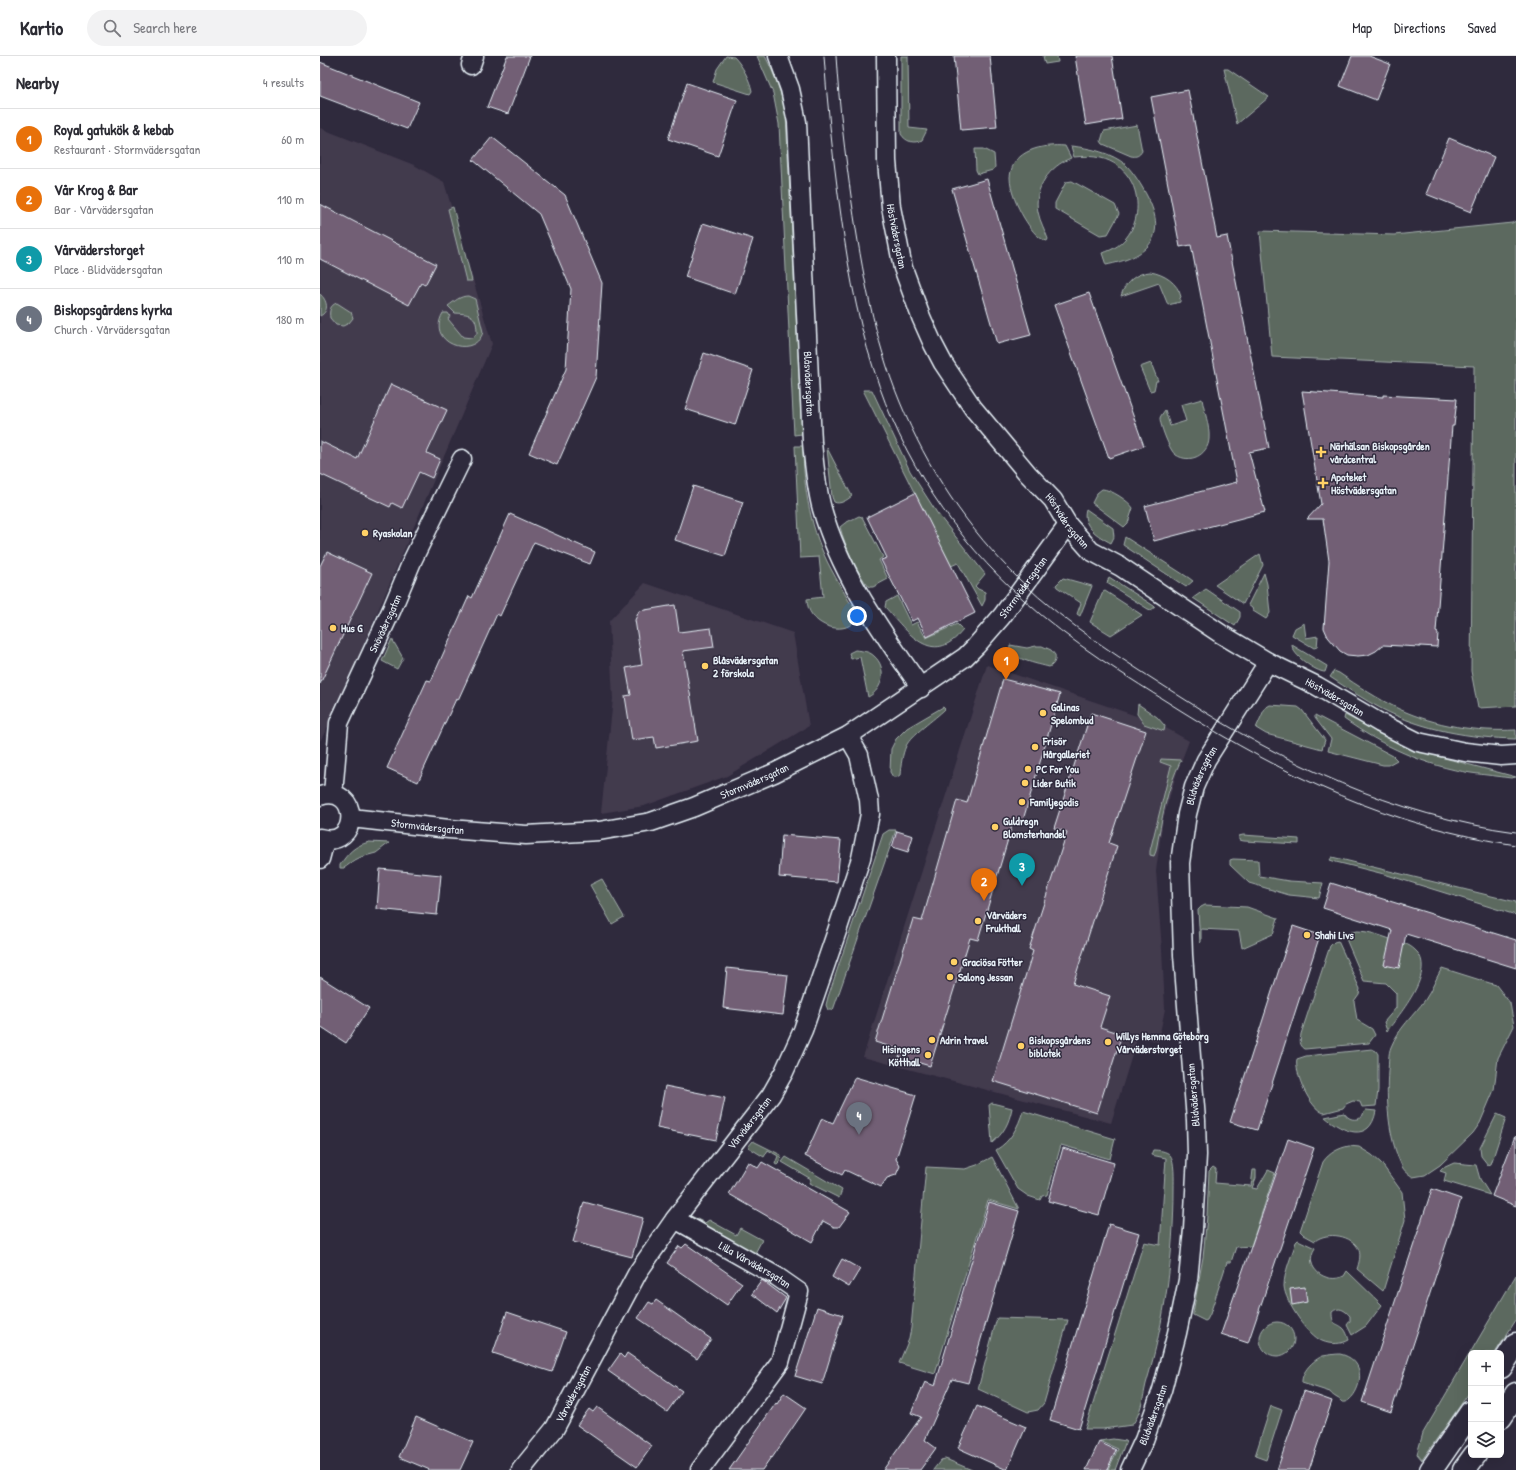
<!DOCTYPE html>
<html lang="en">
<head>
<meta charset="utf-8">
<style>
	:root { --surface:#fff; --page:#f2f2f3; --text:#2b2b33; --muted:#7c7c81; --line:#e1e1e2; --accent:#0f766e }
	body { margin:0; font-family:"Patrick Hand",sans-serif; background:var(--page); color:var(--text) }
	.controls { position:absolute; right:12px; bottom:12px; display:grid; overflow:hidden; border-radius:6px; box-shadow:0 4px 16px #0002 }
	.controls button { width:36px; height:36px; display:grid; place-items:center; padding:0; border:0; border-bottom:1px solid var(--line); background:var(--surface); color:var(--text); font:20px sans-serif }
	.you { position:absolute; left:537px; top:560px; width:14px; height:14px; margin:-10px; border:3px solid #fff; border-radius:50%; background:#1a73e8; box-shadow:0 0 0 6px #1a73e833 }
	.badge { display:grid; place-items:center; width:26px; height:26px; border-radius:50%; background:var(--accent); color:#fff; font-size:13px; font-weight:700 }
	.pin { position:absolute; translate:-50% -33px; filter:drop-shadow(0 1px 2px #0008) }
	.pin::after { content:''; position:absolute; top:21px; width:14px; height:12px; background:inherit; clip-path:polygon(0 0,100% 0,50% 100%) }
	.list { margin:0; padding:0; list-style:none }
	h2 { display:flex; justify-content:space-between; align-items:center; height:52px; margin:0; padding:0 16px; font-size:17px }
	h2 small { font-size:13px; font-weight:400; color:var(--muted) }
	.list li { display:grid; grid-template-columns:26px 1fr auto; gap:12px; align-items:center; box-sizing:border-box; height:60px; padding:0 16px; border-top:1px solid var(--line) }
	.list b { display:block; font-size:15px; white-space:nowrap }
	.list p { margin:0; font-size:13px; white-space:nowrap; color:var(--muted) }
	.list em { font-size:13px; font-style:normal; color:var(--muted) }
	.icon { flex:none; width:22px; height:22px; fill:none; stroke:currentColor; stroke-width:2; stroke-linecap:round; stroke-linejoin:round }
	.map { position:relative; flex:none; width:1196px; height:1414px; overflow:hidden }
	header { display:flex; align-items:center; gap:24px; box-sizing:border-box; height:56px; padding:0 20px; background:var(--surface); border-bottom:1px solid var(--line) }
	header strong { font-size:19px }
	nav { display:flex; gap:22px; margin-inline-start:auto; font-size:14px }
	.search { width:280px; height:36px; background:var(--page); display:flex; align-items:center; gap:10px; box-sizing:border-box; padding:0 14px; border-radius:22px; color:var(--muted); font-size:15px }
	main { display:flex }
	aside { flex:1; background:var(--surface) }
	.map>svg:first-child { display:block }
	.built { fill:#433a4e }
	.green { fill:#5c695e; stroke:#a2adab }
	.building { fill:#725e75; stroke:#e8f1f8 }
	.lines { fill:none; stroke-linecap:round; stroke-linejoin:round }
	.street-casing { stroke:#e8f1f8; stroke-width:21 }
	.secondary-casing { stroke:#e8f1f8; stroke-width:25 }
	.street { stroke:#2f2a3d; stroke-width:18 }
	.secondary { stroke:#2f2a3d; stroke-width:22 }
	.tram { stroke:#e8f1f8; stroke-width:1 }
	.poi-dot { fill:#ffd166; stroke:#2f2a3d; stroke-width:1.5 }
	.labels { text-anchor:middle; stroke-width:3; stroke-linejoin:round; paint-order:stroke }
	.street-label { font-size:11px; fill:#e8f1f8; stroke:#2f2a3d }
	.poi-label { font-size:11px; font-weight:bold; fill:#e8f1f8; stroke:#2f2a3d; text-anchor:start }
</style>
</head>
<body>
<header>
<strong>Kartio</strong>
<div class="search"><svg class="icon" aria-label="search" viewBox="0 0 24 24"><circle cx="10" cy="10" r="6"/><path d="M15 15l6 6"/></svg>Search here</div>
<nav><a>Map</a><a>Directions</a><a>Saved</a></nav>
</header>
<main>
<aside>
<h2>Nearby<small>4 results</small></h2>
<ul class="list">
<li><span class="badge" style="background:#e8710a">1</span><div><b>Royal gatukök &amp; kebab</b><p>Restaurant · Stormvädersgatan</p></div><em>60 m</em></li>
<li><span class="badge" style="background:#e8710a">2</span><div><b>Vår Krog &amp; Bar</b><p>Bar · Vårvädersgatan</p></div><em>110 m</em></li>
<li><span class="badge" style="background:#0f9aa8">3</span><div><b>Vårväderstorget</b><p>Place · Blidvädersgatan</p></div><em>110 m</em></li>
<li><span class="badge" style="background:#6b7280">4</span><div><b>Biskopsgårdens kyrka</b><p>Church · Vårvädersgatan</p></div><em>180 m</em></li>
</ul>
</aside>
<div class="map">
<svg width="1196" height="1414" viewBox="0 0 1196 1414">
	<rect width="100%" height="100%" fill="#2f2a3d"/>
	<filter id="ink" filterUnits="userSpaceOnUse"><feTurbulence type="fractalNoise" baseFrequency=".025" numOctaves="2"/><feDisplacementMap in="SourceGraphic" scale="8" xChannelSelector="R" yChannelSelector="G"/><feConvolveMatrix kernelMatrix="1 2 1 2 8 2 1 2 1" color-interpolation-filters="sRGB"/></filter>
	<g filter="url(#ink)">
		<path class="built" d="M0,72L94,109L124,126L172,288L10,667L0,685Z
			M325,527L473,577L489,670L407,720L324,750L281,757L293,643L289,565Z
			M667,609L837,667L869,685L857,716L843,763L836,815L842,894L845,953L838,986L818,980L791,1067L543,1001Z"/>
		<path class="green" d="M406,0L414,1C422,9 430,24 432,35L430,38L393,26L397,13Z
			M437,0H445C455,19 462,38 466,60L482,378L474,379L459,68L453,37Z
			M581,0H588L589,72L607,74L602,84C594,88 586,86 581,78Z
			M723,0H737L738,6L725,8Z
			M904,13H908L949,41L917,68Z
			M817,69L822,95C819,100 816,101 811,100L783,88L781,85L784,75Z
			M745,90L751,102C730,110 713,132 718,156C720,166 725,174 728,183L727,185C717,183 709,170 704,162C697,150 690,135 690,121C692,94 723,88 745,90Z
			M751,90C770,92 792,97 806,109C814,117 822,130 827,140C849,182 827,201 786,209L782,197C829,185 829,114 781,102C772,100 763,100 754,101Z
			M655,93H664L674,98L675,111L673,114L658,118L656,114Z
			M752,125L795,149L799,158L788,178L780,179L735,153V147L746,126Z
			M133,151L152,225H146L128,153Z
			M1196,165V650L1158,652L1151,615L1154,310L952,301L940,175L1074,179L1192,167Z
			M830,216C844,218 858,227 861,241L860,242V246L848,249L839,227L801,240C805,226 816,217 830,216Z
			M0,238C7,244 10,255 0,260Z
			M148,240L155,243L163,276C155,304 105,288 123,257H128L130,260L128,263L143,281L152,282L157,278C157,259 152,258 135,257L128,250C135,245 140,240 148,240Z
			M17,247L31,256L33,262L29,267L23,270L16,269L10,262C9,255 10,249 17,247Z
			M831,307L838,325H836L834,334L830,335L820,311Z
			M543,334H552L590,415L617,457L665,518L655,530L658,533L665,536V544L662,550L638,507L631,510Z
			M882,343C884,355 890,370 889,383C888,399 870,408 856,399C850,396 840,369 840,362C841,359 843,357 845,354L850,370L866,365L861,349Z
			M475,390H483C483,432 491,476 511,513C517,524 523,535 529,545C531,548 535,552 536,555C537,558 537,559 536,561C530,582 487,572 487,543L503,541L499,501L480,502Z
			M507,392L532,440C527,444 520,449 514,446L512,441Z
			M782,433C790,433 809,445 813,452L808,467L804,471L772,447L777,437Z
			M766,453L793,472L794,481L791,487C778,480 761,470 766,453Z
			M539,460L542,461L563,501L559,504L568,523L553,531H549C537,517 525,490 520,471L525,467Z
			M805,481L869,522L873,525L866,531L803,489Z
			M940,498L943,509L923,548L895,529Z
			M944,517L947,528L950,557L946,563L933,555L932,552L928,549Z
			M789,521L834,550L835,551L831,554L828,553L787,527Z
			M743,522L772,530L760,560L757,558L761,547L737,531L736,529Z
			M886,533L920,556V561L915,570L873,542Z
			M785,535L822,559L791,579L770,566L783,536Z
			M577,540L591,569L597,566L606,582L637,568L643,574C612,613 587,575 565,551L566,546Z
			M984,567L986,582L998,580L997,591L994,592L972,579L975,572Z
			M72,583L83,602L77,613L62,605Z
			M690,589L707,592L716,590H722L731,594L735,599C736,604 734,609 729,611C719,608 687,603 690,589Z
			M972,589L1007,610L1005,616C996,616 972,599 972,589Z
			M535,594C542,595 549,595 554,600C567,611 564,633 548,641L540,601L531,603L529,597Z
			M1014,615L1019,617C1038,630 1058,643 1079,653C1116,670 1156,676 1196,674V683C1150,682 1103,674 1062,653C1044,644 1027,632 1010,621Z
			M818,648L837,661L845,670L844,675L824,668L817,658Z
			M950,649L978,651L982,654L1005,684L1002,693L946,678L936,672L945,652Z
			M623,651L625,653C615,663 591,679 586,690C582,699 581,709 580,719L577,721H573L570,716L571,693L576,683L587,672Z
			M995,659L1073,700L1077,704L1068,709H1063L1008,695L1011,683L995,662Z
			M1025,659L1094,694L1196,721L1191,722C1178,720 1165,719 1151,717C1106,710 1062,690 1024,663Z
			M841,703L861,704C846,735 842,762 836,795L834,800L830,799V795L851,710L840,706Z
			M569,774H576L513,954H508L506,949L508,941L563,778Z
			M923,779L979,783V788L924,785L919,784V780Z
			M49,786L69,787L56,797L41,801L35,804L24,812H20V809C28,797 34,790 49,786Z
			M1012,801L1196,846V859L1064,818L1016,806L1010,804Z
			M913,803L938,804L939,820L969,825L1003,827L999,842L969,839L929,827L910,809V804Z
			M282,823L304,861L292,868L270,829Z
			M885,849L927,851L958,862L953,878L922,892L919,875L881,873V886L880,887L878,854L881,851Z
			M1037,875C1049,875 1061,880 1073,884C1081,886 1089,888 1095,894C1118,914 1079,959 1067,975L1064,966L1076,952V937L1066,927L1044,925L1026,883V880L1031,876Z
			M1018,885L1040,933L1039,938L1034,945L1037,964L1052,973L1055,979L1049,987L985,993C979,989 980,985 981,978L1010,890L1014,886Z
			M1122,912L1176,929L1190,947L1194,970L1178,1002L1174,1034L1160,1067L1153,1077L1120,1109L1105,1119L1093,1121C1087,1117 1083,1114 1081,1108C1068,1081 1066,1043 1068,1015C1069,1007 1068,998 1071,991C1078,973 1094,959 1105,944C1112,934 1116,922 1122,912Z
			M1052,993L1056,995L1058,998V1034L1056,1050L1042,1051L1040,1046L1033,1045L1026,1048L1023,1052L1004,1057C990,1053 974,1017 977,1003L986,1000Z
			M672,1047L692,1052C689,1067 684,1077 672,1087L669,1049Z
			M1046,1054L1056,1055C1050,1088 1023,1076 1005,1061L1024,1057C1029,1064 1035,1065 1042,1061L1044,1056Z
			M703,1055L795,1083L790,1103L741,1089L727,1139L722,1140L720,1144L708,1140L698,1133L676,1094C691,1085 698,1071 703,1055Z
			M1177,1058L1186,1062L1171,1108L1168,1109L1161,1100L1160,1092Z
			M433,1085L461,1099L460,1106L457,1109L455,1108L458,1100L448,1094L444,1101L428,1091Z
			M1029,1090L1039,1091L1052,1099L1061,1107L1082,1136L1085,1164L1063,1235L1037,1213C1039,1207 1041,1200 1039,1194C1033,1179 1007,1175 995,1185L984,1179L980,1175L1003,1106C1009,1097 1019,1092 1029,1090Z
			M833,1094C838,1094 847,1095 850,1099C855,1104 854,1125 854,1132C854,1199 845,1264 826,1328C823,1341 821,1358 812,1369L783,1373H765L824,1186L840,1189L846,1102L831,1099Z
			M466,1101L522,1134L519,1142L489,1127L491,1123L462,1106Z
			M672,1101L699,1153L668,1144L615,1318L579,1307L589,1283L591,1272L606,1111L645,1113L657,1109Z
			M1134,1107L1156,1109L1160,1123L1170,1139L1124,1125L1126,1117L1120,1115L1123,1112Z
			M893,1111L896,1113L895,1127L931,1130L933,1114H936V1122L932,1132L937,1133L948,1114L955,1117L931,1190L916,1191L911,1206H907L890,1258L887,1264L885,1265L873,1259V1257L883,1201L887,1160L889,1115Z
			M371,1160L385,1167L389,1164L416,1179L420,1172L442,1184L434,1199L370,1161Z
			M978,1184L995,1192C982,1212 1007,1229 1024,1220L1027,1215L1062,1249L1046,1270L1032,1279L1027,1269L1030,1265V1260C1025,1254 1019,1250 1012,1256C1012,1270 1016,1266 1023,1272C1026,1274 1028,1281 1029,1284C1022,1288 1011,1289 1002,1285C988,1279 965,1246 964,1230C964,1216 972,1199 976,1186Z
			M1196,1219V1264L1175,1297H1151V1334L1102,1404L1097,1398L1103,1377Z
			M677,1262L748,1264L724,1347L718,1354L708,1356L658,1333Z
			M940 1283a17 17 0 1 1 34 0a17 17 0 1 1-34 0Z
			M1020,1298C1055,1306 1035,1349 1022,1346C1021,1345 1018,1342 1017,1342C1014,1340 1012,1339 1010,1336L982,1327C981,1316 993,1304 1003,1300C1009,1299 1015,1298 1020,1298Z
			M951,1350L962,1354L946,1404L935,1400Z
			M793,1383L806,1385L795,1414H788L798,1393L780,1385Z
			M625,1403L628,1404L652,1414H613L621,1404Z"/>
		<path class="building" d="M187,0H210L188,58L167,51Z
			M634,0H670L677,71L641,74Z
			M755,0H792L802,63L766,69Z
			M1032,0H1049L1070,8L1056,44L1020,30Z
			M0,6L99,46L87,73L0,40Z
			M367,27L417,44L398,100L348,83Z
			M868,34L897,182L907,180L949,392L929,396L945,456L834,485L825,450L917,426L871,189L860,191L831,41Z
			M172,81L245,139L282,227L276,321L237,409L209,397L246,313L251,233L219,158L153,104Z
			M1129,82L1174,101L1151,156L1106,138Z
			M667,123L711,279L677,288L632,133Z
			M0,148L116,208L105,229L101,227L89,249L0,203Z
			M383,167L433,183L415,238L365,221Z
			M769,237L824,390L789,402L734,249Z
			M384,297L433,314L415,369L365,353Z
			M71,328L127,354L107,397L120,403L112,422L99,416L82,452L72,447L70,451L0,418V385L37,403Z
			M982,335L1063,341V339L1137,343L1134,370H1132L1116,576L1118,577L1117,591L1100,590V591L1063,589L1056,595L1048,599L1038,600L1027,599L1020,595L1008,581L1004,572L1009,505L1003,463H987L1001,448Z
			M373,430L423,446L405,500L355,484Z
			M595,437L655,557L607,581L598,562L592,565L561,504L567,502L547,461Z
			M190,458L275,496L270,508L214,486L180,560L177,558L138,644L136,643L98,726L67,712L107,624L111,625L149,540L152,542Z
			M7,496L52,517L0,628V510Z
			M355,549L359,576L391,572L394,591L363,595L378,685L336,692L334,681L312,684L305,640L311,639L306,612L322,609L315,564L319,555Z
			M683,623L740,638L703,764L694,763L658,884L650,882L610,1010L579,1001L581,994L555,986L593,863L602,865L637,744L647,747Z
			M771,657L826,675L789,787L797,790L753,928L790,940L780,971L802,978L777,1057L673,1025L713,895L709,893L747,776L734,772Z
			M577,775L593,780L588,796L572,791Z
			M462,779L521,784L517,826L459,821Z
			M60,813L121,819L117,859L57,853Z
			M1011,827L1196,884V912L1086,878L1079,912L1064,909L1072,874L1003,852Z
			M973,870L1000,879L937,1074L910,1066Z
			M407,912L468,919L463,959L403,952Z
			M0,921L49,952L26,987L0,970Z
			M535,1021L596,1039L576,1103L580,1110L576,1119L567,1122L561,1131L525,1114L522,1119L485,1100L502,1062L513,1067Z
			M345,1030L405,1042L396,1084L337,1072Z
			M1195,1080L1196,1081V1150L1172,1140Z
			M968,1083L994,1092L928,1287L901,1278Z
			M743,1092L794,1107L779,1159L728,1145Z
			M428,1106L438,1112L442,1106L530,1156L519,1171H514L503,1165L492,1186L409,1138Z
			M1112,1133L1141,1143L1071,1356L1042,1346Z
			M264,1146L323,1162L312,1201L253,1186Z
			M669,1146L699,1155L648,1327L632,1323L605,1384L616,1392L600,1414H563L601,1361L591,1357L605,1326L615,1330Z
			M789,1168L819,1177L759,1373L730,1364Z
			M366,1188L422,1227L407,1249L347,1207L359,1190L362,1192Z
			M522,1203L540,1213L529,1231L512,1221Z
			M442,1224L466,1242L457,1257L432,1238Z
			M985,1231L987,1246L972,1249L970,1233Z
			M336,1244L391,1283L377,1303L318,1262L329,1246L333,1248Z
			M497,1251L523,1259L502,1328L475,1320Z
			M187,1256L246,1276L232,1316L173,1297Z
			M307,1297L362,1335L347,1356L288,1315L300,1298L304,1302Z
			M984,1335L1012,1345L989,1414H957Z
			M464,1337L486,1352L452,1402L451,1401L442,1414H409L456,1347L457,1348Z
			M657,1350L706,1371L687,1414L638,1392Z
			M277,1351L332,1390L317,1411L257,1369L269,1353L273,1356Z
			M96,1361L153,1386L140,1414H110L79,1401Z
			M779,1386L796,1394L787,1414H766Z"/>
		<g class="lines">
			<defs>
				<g id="street">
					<path id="s1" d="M458,0L470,33L477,66L492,386C494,408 496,431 502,453C521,520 562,575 601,632"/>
					<path id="s2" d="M566,0L567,105L571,151L583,212L601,261L613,288L623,307L653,352L708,418L733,444L748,469L771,495L801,511L901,578L948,606L997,630L1060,667L1098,686L1145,696L1181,700L1196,699"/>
					<path d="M151,9L154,0"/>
					<path id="s3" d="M13,738L19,667L72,553L93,503L142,403"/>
					<path d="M0,740C40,727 41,794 0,782"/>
					<path id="s4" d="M31,762L129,773L206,779L279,775L331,766L374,751L454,717L528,680L645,601L656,590L682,560L748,469"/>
					<path d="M0,803L5,784"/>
					<path id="s5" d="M355,1163L456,1220L479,1236L460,1306L380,1414"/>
					<path id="s6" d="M201,1414L235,1372L318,1216L355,1163L451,1039L464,1016L483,974L517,875L541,802L550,758L549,744L539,699L528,680"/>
					<path id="s7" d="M810,1414L824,1384L842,1334L857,1277L868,1224L873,1173L877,1099L876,1064L863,899L860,807L867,758L874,731L886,704L948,606"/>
				</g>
				<path id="secondary" d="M1181,1311L1196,1288
					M1181,1361L1196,1338
					M1111,1414L1151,1356
					M1144,1414L1155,1399"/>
			</defs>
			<use href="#street" class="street-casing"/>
			<use href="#secondary" class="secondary-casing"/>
			<use href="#street" class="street"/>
			<use href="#secondary" class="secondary"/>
			<path class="tram" d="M504,0C507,46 512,92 518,138C526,198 535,257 554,314C581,402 635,483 704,544C751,587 806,620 860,654C967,721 1069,770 1196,789
				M516,0C519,49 525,98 532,147C542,214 554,283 580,346C607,412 648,474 700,524C748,570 805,605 861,641C963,707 1075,760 1196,776"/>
		</g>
	</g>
	<g class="poi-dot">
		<path d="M999 390h4v4h4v4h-4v4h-4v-4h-4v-4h4z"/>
		<path d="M1001 421h4v4h4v4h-4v4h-4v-4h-4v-4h4z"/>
		<circle cx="45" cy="477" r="4"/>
		<circle cx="13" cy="572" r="4"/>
		<circle cx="385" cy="610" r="4"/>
		<circle cx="723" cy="657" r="4"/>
		<circle cx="715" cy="691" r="4"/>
		<circle cx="708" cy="713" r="4"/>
		<circle cx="705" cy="727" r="4"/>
		<circle cx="702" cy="746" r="4"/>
		<circle cx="675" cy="771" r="4"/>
		<circle cx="658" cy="865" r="4"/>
		<circle cx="987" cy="879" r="4"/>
		<circle cx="634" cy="906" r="4"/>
		<circle cx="630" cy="921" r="4"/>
		<circle cx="612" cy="984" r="4"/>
		<circle cx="788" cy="986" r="4"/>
		<circle cx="701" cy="990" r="4"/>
		<circle cx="608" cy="999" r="4"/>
	</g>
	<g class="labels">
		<g class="street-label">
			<text dy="4" stroke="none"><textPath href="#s2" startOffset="181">Höstvädersgatan</textPath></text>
			<text dy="4" stroke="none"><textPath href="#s1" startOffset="331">Blåsvädersgatan</textPath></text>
			<text dy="4" stroke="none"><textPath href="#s2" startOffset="518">Höstvädersgatan</textPath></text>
			<text dy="4" stroke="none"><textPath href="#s4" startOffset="749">Stormvädersgatan</textPath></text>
			<text dy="4" stroke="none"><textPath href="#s3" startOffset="181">Snövädersgatan</textPath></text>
			<text dy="4" stroke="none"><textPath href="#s2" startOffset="841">Höstvädersgatan</textPath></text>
			<text dy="4" stroke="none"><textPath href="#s7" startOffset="708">Blidvädersgatan</textPath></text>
			<text dy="4" stroke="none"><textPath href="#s4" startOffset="413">Stormvädersgatan</textPath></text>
			<text dy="4" stroke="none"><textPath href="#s4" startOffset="77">Stormvädersgatan</textPath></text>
			<text transform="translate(873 1039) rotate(-95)" y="4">Blidvädersgatan</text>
			<text dy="4" stroke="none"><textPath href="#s6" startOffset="417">Vårvädersgatan</textPath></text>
			<text dy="4" stroke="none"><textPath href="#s5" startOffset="92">Lilla Vårvädersgatan</textPath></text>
			<text dy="4" stroke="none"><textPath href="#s6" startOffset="93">Vårvädersgatan</textPath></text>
			<text dy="4" stroke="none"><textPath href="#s7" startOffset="60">Blidvädersgatan</textPath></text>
		</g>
		<g class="poi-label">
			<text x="1010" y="394">Närhälsan Biskopsgården<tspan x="1010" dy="13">vårdcentral</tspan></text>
			<text x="1011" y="425">Apoteket<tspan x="1011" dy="13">Höstvädersgatan</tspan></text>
			<text x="53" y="481">Ryaskolan</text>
			<text x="21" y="576">Hus G</text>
			<text x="393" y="608">Blåsvädersgatan<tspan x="393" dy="13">2 förskola</tspan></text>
			<text x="731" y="655">Galinas<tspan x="731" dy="13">Spelombud</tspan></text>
			<text x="723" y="689">Frisör<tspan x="723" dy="13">Hårgalleriet</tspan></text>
			<text x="716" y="717">PC For You</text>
			<text x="713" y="731">Lider Butik</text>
			<text x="710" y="750">Familjegodis</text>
			<text x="683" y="769">Guldregn<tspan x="683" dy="13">Blomsterhandel</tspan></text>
			<text x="666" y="863">Vårväders<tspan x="666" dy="13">Frukthall</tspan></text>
			<text x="995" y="883">Shahi Livs</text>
			<text x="642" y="910">Graciösa Fötter</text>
			<text x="638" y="925">Salong Jessan</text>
			<text x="796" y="984">Willys Hemma Göteborg<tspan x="796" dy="13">Vårväderstorget</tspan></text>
			<text x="620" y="988">Adrin travel</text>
			<text x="709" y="988">Biskopsgårdens<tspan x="709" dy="13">biblotek</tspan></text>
			<text x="600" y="997" text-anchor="end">Hisingens<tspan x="600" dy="13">Kötthall</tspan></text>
		</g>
	</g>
</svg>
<div class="controls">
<button>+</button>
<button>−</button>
<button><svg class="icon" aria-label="layers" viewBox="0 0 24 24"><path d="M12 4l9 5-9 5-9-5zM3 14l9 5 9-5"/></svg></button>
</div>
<div class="you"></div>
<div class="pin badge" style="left:686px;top:624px;background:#e8710a">1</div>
<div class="pin badge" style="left:664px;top:845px;background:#e8710a">2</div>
<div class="pin badge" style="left:702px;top:830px;background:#0f9aa8">3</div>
<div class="pin badge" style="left:539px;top:1079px;background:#6b7280">4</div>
</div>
</main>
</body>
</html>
